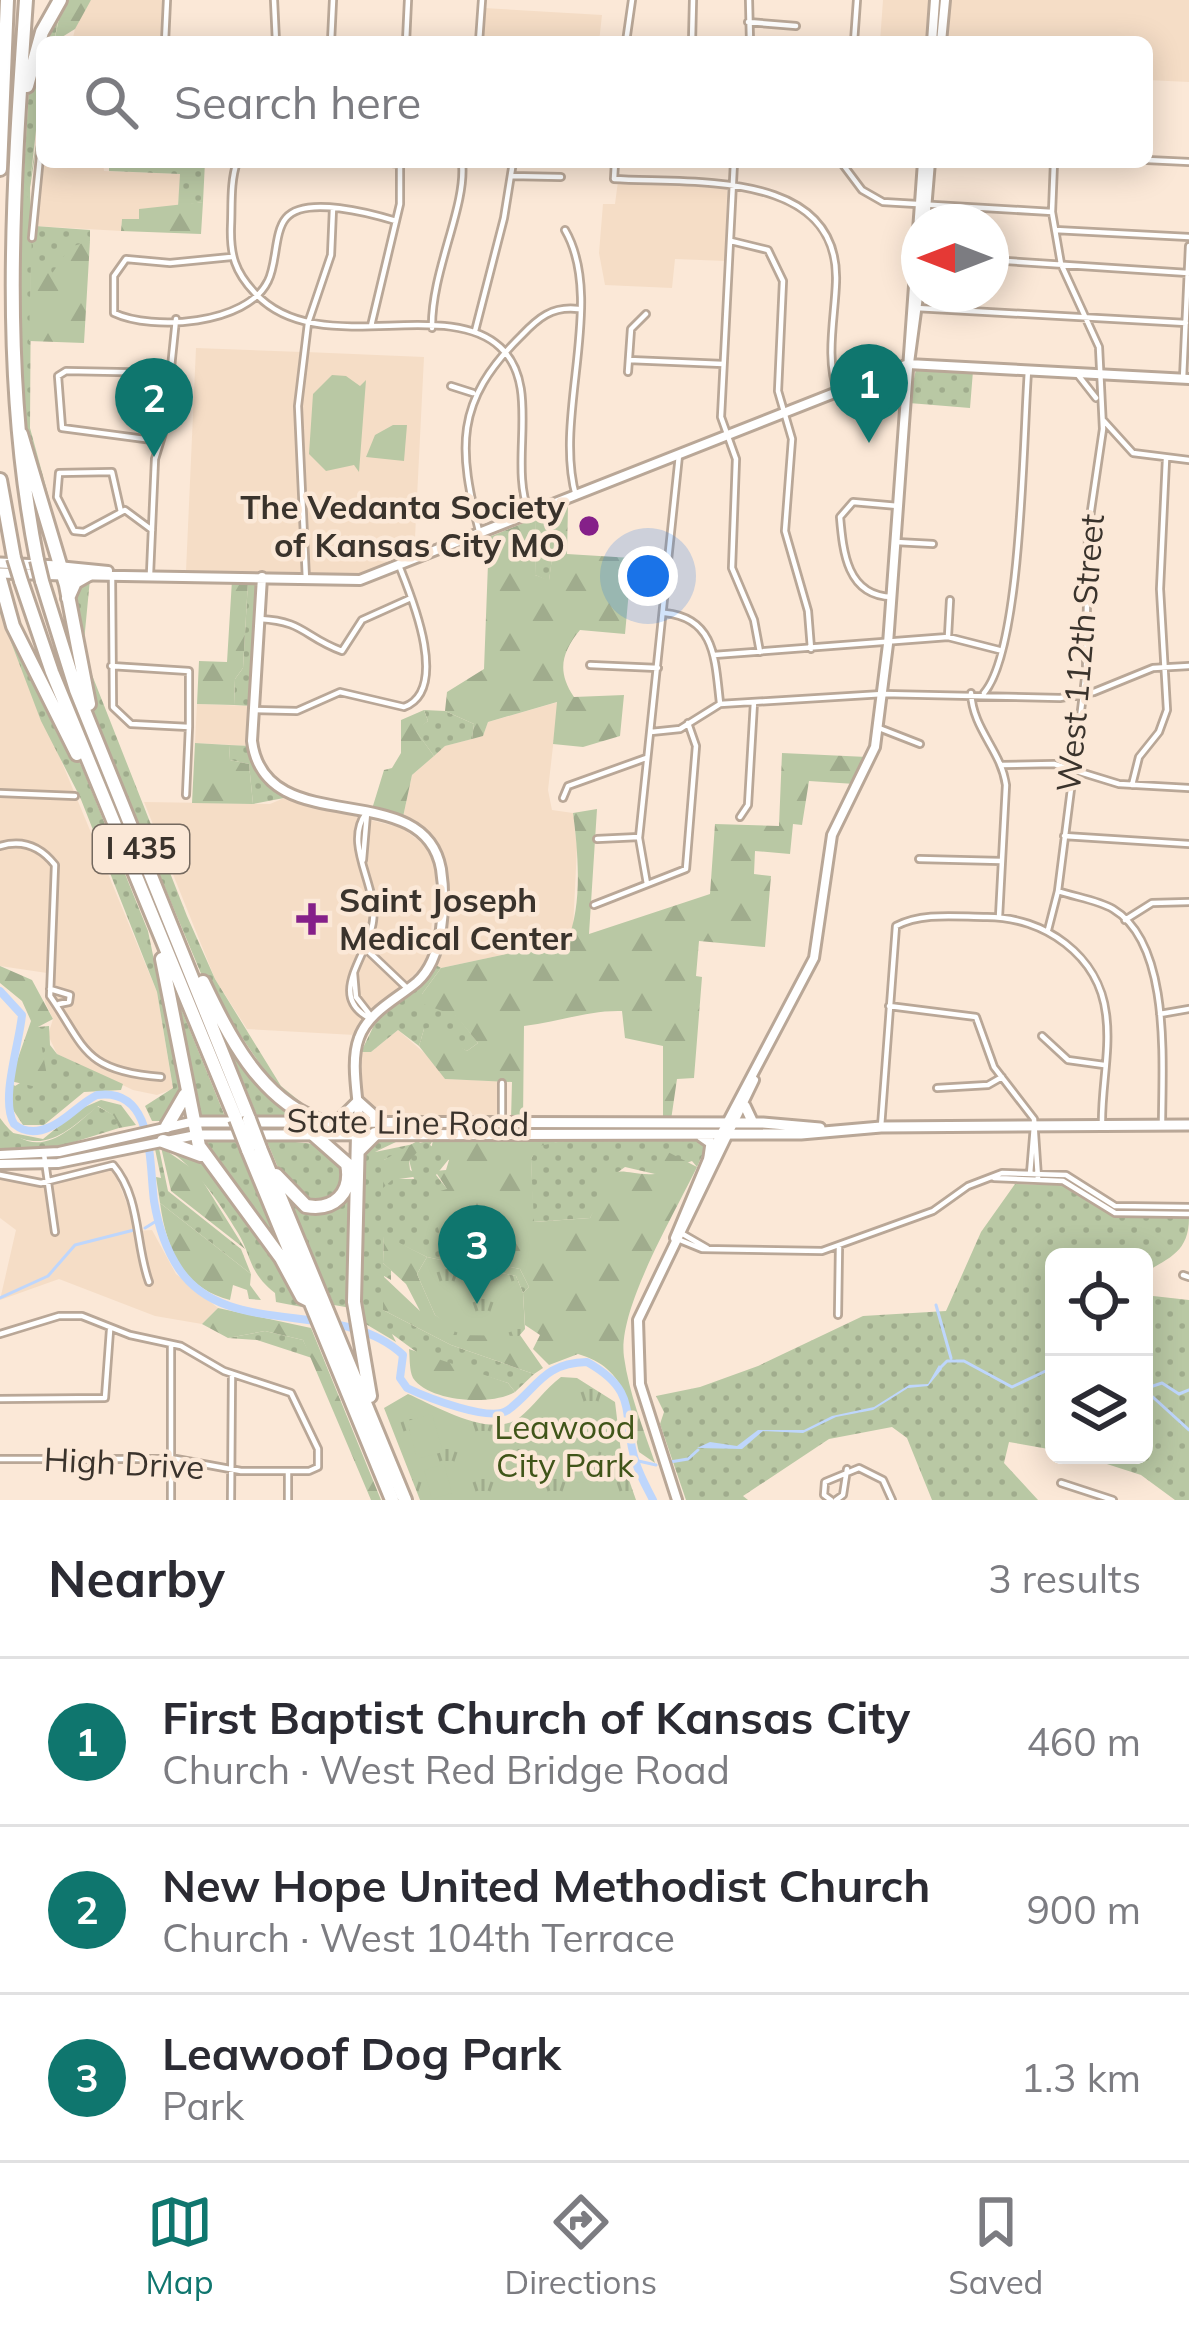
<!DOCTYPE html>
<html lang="en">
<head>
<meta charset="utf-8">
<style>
	:root { --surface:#fff; --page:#f2f2f3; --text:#2b2b33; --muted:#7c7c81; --line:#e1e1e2; --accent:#0f766e }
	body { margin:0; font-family:Mulish,sans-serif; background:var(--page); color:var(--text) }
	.controls { position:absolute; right:36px; bottom:36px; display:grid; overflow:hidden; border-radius:18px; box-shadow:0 6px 30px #0003 }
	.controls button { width:108px; height:108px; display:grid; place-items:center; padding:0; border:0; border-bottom:3px solid var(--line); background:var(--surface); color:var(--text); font:60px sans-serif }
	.compass { position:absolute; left:901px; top:204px; width:108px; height:108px; border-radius:50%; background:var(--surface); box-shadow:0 6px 30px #0003; rotate:270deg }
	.you { position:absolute; left:648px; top:576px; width:42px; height:42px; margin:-30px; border:9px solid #fff; border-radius:50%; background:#1a73e8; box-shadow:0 0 0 18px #1a73e833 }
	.badge { display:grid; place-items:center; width:78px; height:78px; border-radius:50%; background:var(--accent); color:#fff; font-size:39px; font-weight:700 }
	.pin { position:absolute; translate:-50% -99px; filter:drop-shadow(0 3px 6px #0008) }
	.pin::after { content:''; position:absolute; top:63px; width:42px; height:36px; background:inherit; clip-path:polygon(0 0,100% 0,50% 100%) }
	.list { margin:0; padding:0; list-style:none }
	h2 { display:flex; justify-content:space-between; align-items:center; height:156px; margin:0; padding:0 48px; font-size:51px }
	h2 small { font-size:39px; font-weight:400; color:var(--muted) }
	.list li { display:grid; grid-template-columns:78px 1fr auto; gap:36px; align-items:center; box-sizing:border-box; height:168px; padding:0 48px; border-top:3px solid var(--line) }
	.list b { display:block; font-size:45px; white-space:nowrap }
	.list p { margin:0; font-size:39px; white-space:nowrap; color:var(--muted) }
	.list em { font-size:39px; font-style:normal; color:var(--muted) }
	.icon { flex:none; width:66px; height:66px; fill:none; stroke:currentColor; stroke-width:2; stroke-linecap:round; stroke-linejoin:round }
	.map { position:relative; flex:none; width:1189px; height:1500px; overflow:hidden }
	.search { position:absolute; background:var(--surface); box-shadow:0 6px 30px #0003; left:36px; right:36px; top:36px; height:132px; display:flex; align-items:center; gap:30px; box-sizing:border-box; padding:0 42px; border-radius:18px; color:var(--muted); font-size:45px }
	.sheet { height:660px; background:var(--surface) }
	nav { display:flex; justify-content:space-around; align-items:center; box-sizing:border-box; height:168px; border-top:3px solid var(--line); background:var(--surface); font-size:33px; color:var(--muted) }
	nav a { display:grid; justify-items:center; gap:6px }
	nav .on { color:var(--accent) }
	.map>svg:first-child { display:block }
	.built { fill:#f5ddc6 }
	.grass { fill:url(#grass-dots); fill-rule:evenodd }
	.forest { fill:url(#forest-firs) }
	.park { fill:url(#park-tufts) }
	.garden { fill:#b9c8a4 }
	.water { fill:#bed6fc }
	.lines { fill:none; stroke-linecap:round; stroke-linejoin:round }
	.stream { stroke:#bed6fc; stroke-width:3 }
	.river { stroke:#bed6fc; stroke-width:8 }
	.street-casing { stroke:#b9a797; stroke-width:10 }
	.secondary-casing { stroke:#b9a797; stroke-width:14 }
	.primary-casing { stroke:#b9a797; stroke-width:15 }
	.highway-casing { stroke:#b9a797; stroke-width:18 }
	.street { stroke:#fff; stroke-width:4.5 }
	.secondary { stroke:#fff; stroke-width:8 }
	.primary { stroke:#fff; stroke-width:9 }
	.highway { stroke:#fff; stroke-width:12 }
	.highway-bridge-casing { stroke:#b9a797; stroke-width:18; stroke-linecap:butt }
	.highway-bridge { stroke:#fff; stroke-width:12 }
	.poi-dot { fill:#852089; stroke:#fbe8d7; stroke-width:4.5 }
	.labels { text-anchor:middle; stroke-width:9; stroke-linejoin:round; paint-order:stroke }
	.shield { fill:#fbe8d7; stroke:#74695f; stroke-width:3 }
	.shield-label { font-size:30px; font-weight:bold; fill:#3a332c }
	.poi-label { font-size:33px; font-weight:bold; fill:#3a332c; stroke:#fbe8d7; text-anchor:end }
	.street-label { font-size:33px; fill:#3a332c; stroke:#fbe8d7 }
	.park-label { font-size:33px; fill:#405519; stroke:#fbe8d7 }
</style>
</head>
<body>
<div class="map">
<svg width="1189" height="1500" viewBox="0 0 1189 1500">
	<defs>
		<pattern id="grass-dots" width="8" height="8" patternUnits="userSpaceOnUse" patternTransform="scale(3)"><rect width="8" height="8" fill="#b9c8a4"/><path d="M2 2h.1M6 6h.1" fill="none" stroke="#a0ac8d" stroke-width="1.8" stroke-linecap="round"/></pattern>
		<pattern id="forest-firs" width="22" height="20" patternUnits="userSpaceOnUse" patternTransform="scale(3)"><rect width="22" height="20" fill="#b9c8a4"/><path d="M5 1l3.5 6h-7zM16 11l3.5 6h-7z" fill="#a0ac8d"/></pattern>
		<pattern id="park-tufts" width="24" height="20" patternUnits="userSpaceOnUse" patternTransform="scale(3)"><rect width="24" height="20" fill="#b9c8a4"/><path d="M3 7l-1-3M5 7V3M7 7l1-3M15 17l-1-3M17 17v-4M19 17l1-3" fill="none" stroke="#a0ac8d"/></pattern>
	</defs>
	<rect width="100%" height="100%" fill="#fbe8d7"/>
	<path class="built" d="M91,0H164L162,42H72L77,20Z
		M883,0H932L929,42H880Z
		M948,0H1189V82L1147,80V42H947Z
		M484,8L602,15L599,42H482Z
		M42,148V162H103L104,171L181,174L178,206L140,209L139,219H122L121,231L35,226Z
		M618,181L727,189L726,261L675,259L672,288L605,285L599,253L603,204H615Z
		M196,348L302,352L294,421L304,503L303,575L186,571Z
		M306,352L424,357L414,558L362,575H310L299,415Z
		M0,613L157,992L173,1089L157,1095L133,1090L57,1054L48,1035L53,1019L45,1002L47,973L0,966Z
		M558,702L548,790L552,810L573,813L577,847L573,929L567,941L441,968L436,965L445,936L447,881L438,847L403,817L412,775L445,746L483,736L488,722Z
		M197,704L251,706V746L195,743Z
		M284,798L402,828L427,847L436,869L429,959L355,1035L247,1029L215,979L144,802L270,804Z
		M398,1030L437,1064L445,1079L497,1081L498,1116L375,1115L363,1103L361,1052H371Z
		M112,1167L138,1231L152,1230L176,1274L218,1308L202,1324L155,1316L59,1279L0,1300L16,1230L0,1218V1178L53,1185Z"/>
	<path class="grass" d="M62,1L54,42H42C42,116 25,185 27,260L35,226L90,230V241L51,276L31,263L30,428L65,557L22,424L17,291L29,87L38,51Z
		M109,162H205L203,202L178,206L180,174L109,171Z
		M916,369L973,371L970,408L909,403Z
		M543,514V525L556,529L549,581L535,575L536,518Z
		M90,579L83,652L187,916L215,979L281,1086L313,1112L285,1101L205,983L91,712L72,596L74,588Z
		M248,581L259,586L251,706L234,705L235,679L243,668Z
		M0,593L84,772L148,931L182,1095L162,1121H152L145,1106L173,1088L157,992L80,797L41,721L0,613Z
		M424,710L445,711L474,724L472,739L445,746L434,756L415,730L428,721Z
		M229,745L251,746L264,780L284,798L253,804L249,764L230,760Z
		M436,965L441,968L422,994L457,1016L478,1043L467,1051L424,1029L419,1046L398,1030L371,1052H361L378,1017Z
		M167,974L224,1114L228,1118H195Z
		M212,1005L240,1052L299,1117L257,1116Z
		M49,1026L50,1045L57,1054L123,1084L121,1090L84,1092L44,1125H23L8,1102L10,1081L15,1086L45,1068L37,1027Z
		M97,1106L115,1116L119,1128L58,1147L0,1150V1118C32,1164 65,1136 97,1106Z
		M203,1138H237L285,1255L204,1149Z
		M380,1138L398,1141L375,1152L433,1140L430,1145L449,1159L436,1175L448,1190L444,1253L520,1269L529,1287L523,1293L516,1276L427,1257L384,1236L383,1263L391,1270V1280L384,1276L383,1310L451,1345L534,1374L515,1392L508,1383L422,1356L392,1334L396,1342L359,1320L362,1155L369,1142ZM416,1145L409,1160L414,1179H391L384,1160Z
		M266,1139L325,1145L345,1166L340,1194L311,1204L284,1182Z
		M564,1141H701L706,1147L697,1167L692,1161L655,1174L625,1167L614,1175L590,1218L533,1222L531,1159L538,1145Z
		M163,1147L202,1160L290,1282L302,1307L276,1302L275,1293C248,1272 252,1256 238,1233C220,1203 193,1163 163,1147Z
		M159,1148L168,1191L241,1249L251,1274L160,1203L156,1177L161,1178L155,1149Z
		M1015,1184L1061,1185L1114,1217L1189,1218C1189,1252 1169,1258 1144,1273V1257H1054V1450L1009,1442L1004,1463L1038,1500H932L907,1438L892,1427L829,1439L743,1496L748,1500H686L660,1424L664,1412L656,1396L700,1387L758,1366L863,1316L946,1311L981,1232Z
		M352,1185L351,1308L334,1305L287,1196L313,1209Z
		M1144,1295L1189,1300V1500H1175L1141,1475L1079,1455H1144Z
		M265,1331L303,1340L312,1358L257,1340L228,1338Z"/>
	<path class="forest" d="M63,0H91L75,29L54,42Z
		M42,109L30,188L32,261L51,275L70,247L90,241L84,343L29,341L31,261L26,260L25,210Z
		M203,202L201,234L121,231L122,219H139V209Z
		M568,505L567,554L632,558L625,634L580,630C561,653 557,672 574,697L624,695L620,736L583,747L553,744L557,702L488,722L483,736L472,739L474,724L445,711L447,692L484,669L489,537L536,518L535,575L549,580L556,529L543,525V514Z
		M232,580L248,581L243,668L235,679L234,705L197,704L199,661L227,662Z
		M424,710L428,721L416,731L434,756L412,775L403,817L372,809L384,770L392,768L401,753V720Z
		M195,743L229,745L230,760L249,764L253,804L192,803Z
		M782,753L867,757L855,784L809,781L802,825L793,824L790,854L755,851L754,874L771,876L765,947L699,941L696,976L702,977L694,1078L677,1079L671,1120H663V1046L625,1038L622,1011C588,1010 559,1022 524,1026L523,1120L511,1119L512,1082L445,1079L419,1046L424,1029L431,1027L467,1051L478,1043L456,1016L423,1004L422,994L441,968L567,941C583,906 578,851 573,813L597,809L589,934L710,894L715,824L779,826Z
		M0,966L32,980L53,1019L38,1027L48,1081L41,1088L10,1081L31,1021L22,1001L0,983Z
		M101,1100L121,1105L136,1125L119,1128L114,1116L98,1106C69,1130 45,1155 8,1132L43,1139L80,1109Z
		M419,1140L421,1148L409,1161L410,1170L420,1176L392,1180L383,1188L384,1160Z
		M433,1140L564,1141L539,1146L531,1159L534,1222L590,1218L599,1198L597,1185C618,1162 625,1176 655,1174L666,1151L697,1167C676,1211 617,1309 624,1357C629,1393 643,1428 655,1463L639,1452C630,1409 628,1368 578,1354L549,1365L533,1349L540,1335L525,1325L523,1293L529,1287L520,1269L444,1253L430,1194L447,1189L435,1171L446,1170L449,1160L431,1150Z
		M161,1147L197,1172L245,1249L171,1191Z
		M160,1203L251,1274L250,1285L261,1300L249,1299L247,1290L233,1285L230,1300C182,1288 166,1247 160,1203Z
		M384,1235L427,1257L417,1274L435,1315L467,1335H520L543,1368L534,1374L451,1345L383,1310V1276L420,1311L406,1284L383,1263Z
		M218,1308L311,1328L381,1500H371L303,1340L265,1331L228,1338L202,1324Z
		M409,1349L508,1383L515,1392C492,1406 429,1402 413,1378C409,1370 410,1357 409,1349Z"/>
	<path class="park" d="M427,1257L516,1276L523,1293L525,1329L519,1336L452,1335V1328L435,1315L417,1274Z
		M561,1377L577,1378L615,1402L622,1460L636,1500H420L384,1408L408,1394C436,1406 490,1439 519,1418C534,1406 545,1389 561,1377Z"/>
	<path class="garden" d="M332,375L346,376L360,386L366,380L359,472L354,465L326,471L309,454L313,394Z
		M393,425H407L404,461L366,457L375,435Z
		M432,1414L443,1452L417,1459L407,1421Z
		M571,1414L600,1415L598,1463L569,1462Z
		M444,1464L452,1493L432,1499L424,1470Z
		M567,1482L606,1484V1500H566Z"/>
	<path class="water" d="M939,1365L942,1369L928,1386L908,1388L873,1410L836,1417L803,1433L763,1431L742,1449L697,1448L710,1442L737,1446L758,1430H804L832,1416L874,1407L909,1385L928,1384Z"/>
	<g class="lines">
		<path class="stream" d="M145,1228L158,1220
			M0,1298L48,1276L75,1245L134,1230
			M936,1305L951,1358
			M939,1369L947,1361H964L1012,1387L1054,1367
			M1144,1389L1189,1430
			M1144,1389L1162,1383L1179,1394L1189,1390
			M634,1460L656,1465
			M670,1462L688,1459L698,1450"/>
		<path class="river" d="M0,991L22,1015C19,1046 0,1099 14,1124C25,1133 37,1133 50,1127C67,1120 80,1103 97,1095C155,1087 149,1164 154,1201C158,1225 165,1248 179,1269C227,1341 342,1297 403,1355L400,1378L407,1388C426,1397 491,1423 508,1410C537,1389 542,1363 587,1362C642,1393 620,1416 636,1463C640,1476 647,1488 653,1500"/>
		<defs>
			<path id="street" d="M274,0L276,42
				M749,0L750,42
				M748,22L796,26
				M165,42L167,0
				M331,42L333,0
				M406,42L408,0
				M479,42L482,0
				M626,42L632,0
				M692,42L693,0
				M854,42L857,0
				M1147,160L1189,162
				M237,162C230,182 232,206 231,226C230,255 235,272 255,293C317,361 444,295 500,347C543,386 507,464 530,515
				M383,162L401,164
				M615,162L614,179C690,184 840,168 836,282C835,316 825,360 838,392
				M734,162L721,417L736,459L732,568L754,620L760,652
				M841,162L862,190L883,202L1052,212
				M511,176L561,177
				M565,230C606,301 553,416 576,496
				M1055,230L1189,237
				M32,238L42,136
				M731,241L768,250L783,281L778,391L792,439L785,531L808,611L811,649
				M231,257L170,263L126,259L114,276V313C152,331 247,325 268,281C277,264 274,232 286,218C305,195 373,214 396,221
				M991,260L1188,273
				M916,308L1186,323
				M371,326L400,204V162
				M432,328C431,271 467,206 462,162
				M475,331L504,218L513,162
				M629,360L723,364
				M628,372L631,329L646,314
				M1078,375L1096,398
				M1183,379L1189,246
				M451,386L473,393
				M1104,421L1133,453L1189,460
				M160,441L62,428L58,376L66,371L168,373
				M121,512L112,472L59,473L57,497L74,531L84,532L125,510L152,530
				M480,535C458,448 454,402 521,336C538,318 552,306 578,309
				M896,542L933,544
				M150,574L155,459L165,426L176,319
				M112,577L113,707L131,724L189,727L186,795
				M306,580L298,406L308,323L331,255L333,208
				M892,597C847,596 843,552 840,517L853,502L898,506
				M665,613C716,618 715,661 720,703
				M260,619C304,621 304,637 342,651L362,620L411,598
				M948,636L950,600
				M714,655L948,637L999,650
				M590,665L658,668
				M111,666L189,671V727
				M971,693C973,730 1001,750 1006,785L999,917
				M984,693C1022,649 1023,437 1028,371
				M254,710L297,711L340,692L404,707C450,690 412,598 400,568
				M879,728L920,744
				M651,732L680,729L720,704L883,694L1060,698L1094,692L1153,668L1189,666
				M1002,765L1054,764L1119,784L1189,788
				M1132,785L1139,757L1159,732L1167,710L1160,589L1166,459
				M0,793L75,796
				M563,798L568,786L646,758
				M366,813C343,845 378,885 373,921C369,956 325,996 371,1019
				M740,817L748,805L754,702
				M1064,836L1189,844
				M597,839L639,837
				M0,846C23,839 41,847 55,865L50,996C85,1046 82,1071 161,1077
				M919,859L1001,861
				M363,860L367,813
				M647,884L639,838L679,455
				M1058,891C1075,897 1098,900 1113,909C1172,944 1162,1066 1162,1125
				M594,905L686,869L696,746L688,723
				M1125,920L1152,903L1189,902
				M1048,930L1058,891L1086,671L1088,531L1103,429L1099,347L1061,264L1052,212L1054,162
				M366,949L408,989
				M354,973L356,997L370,1015
				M50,989L70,995L69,1002L59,1004
				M889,1006L976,1017L994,1067L1034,1119L1038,1178
				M1160,1014L1189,1009
				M1042,1036L1068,1060L1104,1065
				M502,1083V1134
				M937,1088L988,1085L1002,1077
				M881,1127L896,926C923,912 957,917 987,917C1044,917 1099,955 1106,1014C1111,1050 1101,1089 1102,1126
				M44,1154L55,1232
				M1030,1174L1034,1126
				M0,1175L41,1183L113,1165C141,1198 135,1244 149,1282
				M994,1178L1063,1181L1115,1213L1189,1214
				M681,1233L707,1248
				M675,1238L702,1249L822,1251L933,1211L968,1186L1002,1173L1066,1175L1115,1206L1189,1207
				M1183,1275L1189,1277
				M838,1315L839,1247
				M0,1334L59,1316H82L130,1335L181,1346L224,1371L291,1393L318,1449V1467L309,1471H241L176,1459H0
				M0,1399L105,1398L110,1330
				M288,1471V1500
				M1061,1483L1113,1500
				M171,1500V1344
				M231,1500L232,1374
				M831,1500L824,1495L825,1482L859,1468L883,1480L892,1500
				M836,1500L843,1495L847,1469"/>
			<path id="secondary" d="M932,42L935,0
				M941,42L945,0
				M925,222L930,162
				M909,363L919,289
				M58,566L108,571
				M65,575L360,580L908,364L1189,379
				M262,577L252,741C265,843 424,774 441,869C446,902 444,958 417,982C397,999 368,1012 359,1038C350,1062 358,1095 359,1121
				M0,1155L59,1152L191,1122
				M0,1164L58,1163L196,1135
				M675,1238L709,1157L814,958L832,835L875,747L888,644L923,162
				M677,1500L640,1384L638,1320L754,1080"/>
			<path id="primary" d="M0,563L58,566
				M0,573L63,575
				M745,1106L753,1123
				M339,1120L358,1101L378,1119
				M191,1122L763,1123L820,1128
				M196,1135L801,1134L881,1127L1189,1125
				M701,1136L711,1143L709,1157"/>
			<path id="highway" d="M26,0C13,189 0,374 37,560
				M27,86L42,32L60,0
				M0,169L7,0
				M21,434L66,585L89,704
				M0,480L14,558
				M0,579L13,626L77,754
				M21,581L52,672L236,1119
				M42,581L76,690L249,1119
				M68,598L75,582L89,574
				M162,959L199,1146L281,1258L302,1297L310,1301
				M203,982C229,1036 259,1097 317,1120
				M167,1126L185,1095
				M358,1135L354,1302L370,1396
				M163,1141L201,1155
				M260,1148L405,1500
				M248,1150L392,1500
				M358,1151L375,1134
				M276,1175L306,1206C334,1211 353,1193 347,1164L313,1134"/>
		</defs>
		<use href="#street" class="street-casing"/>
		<use href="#secondary" class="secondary-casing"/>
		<use href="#primary" class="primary-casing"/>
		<use href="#highway" class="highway-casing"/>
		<use href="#street" class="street"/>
		<use href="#secondary" class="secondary"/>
		<use href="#primary" class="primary"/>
		<use href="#highway" class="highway"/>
		<defs>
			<path id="highway-bridge" d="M14,558L21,581
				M37,560L42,581
				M236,1119L248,1150
				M249,1119L260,1148"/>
		</defs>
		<use href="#highway-bridge" class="highway-bridge-casing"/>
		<use href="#highway-bridge" class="highway-bridge"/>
	</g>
	<g class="poi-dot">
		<circle cx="589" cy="526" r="12"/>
		<path d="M306 901h12v12h12v12h-12v12h-12v-12h-12v-12h12z"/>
	</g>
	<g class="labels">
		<rect class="shield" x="93" y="825" width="96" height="48" rx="9"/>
		<g class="shield-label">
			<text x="141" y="859">I 435</text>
		</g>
		<g class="poi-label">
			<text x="565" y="519">The Vedanta Society<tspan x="565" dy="38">of Kansas City MO</tspan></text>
			<text x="339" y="912" text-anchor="start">Saint Joseph<tspan x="339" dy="38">Medical Center</tspan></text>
		</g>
		<g class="street-label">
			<text transform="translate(1080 653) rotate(-85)" y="12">West 112th Street</text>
			<text transform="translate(408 1122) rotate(1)" y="12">State Line Road</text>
			<text transform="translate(124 1463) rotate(3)" y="12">High Drive</text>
		</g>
		<g class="park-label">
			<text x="565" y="1439">Leawood<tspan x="565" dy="38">City Park</tspan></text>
		</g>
	</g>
</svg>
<div class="controls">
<button><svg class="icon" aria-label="locate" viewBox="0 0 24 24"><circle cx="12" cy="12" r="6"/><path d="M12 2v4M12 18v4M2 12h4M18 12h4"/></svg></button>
<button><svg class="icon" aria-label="layers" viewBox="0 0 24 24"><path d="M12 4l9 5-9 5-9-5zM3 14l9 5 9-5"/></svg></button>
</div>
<svg class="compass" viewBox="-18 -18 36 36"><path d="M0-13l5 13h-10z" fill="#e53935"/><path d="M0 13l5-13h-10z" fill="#7c7c81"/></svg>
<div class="you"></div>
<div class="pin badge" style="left:869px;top:443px">1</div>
<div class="pin badge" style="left:154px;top:457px">2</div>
<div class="pin badge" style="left:477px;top:1304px">3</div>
<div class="search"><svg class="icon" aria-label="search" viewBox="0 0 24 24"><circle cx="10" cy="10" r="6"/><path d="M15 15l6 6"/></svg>Search here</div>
</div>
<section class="sheet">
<h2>Nearby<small>3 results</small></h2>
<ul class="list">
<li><span class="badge">1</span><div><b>First Baptist Church of Kansas City</b><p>Church · West Red Bridge Road</p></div><em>460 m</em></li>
<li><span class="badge">2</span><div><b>New Hope United Methodist Church</b><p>Church · West 104th Terrace</p></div><em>900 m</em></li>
<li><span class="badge">3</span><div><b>Leawoof Dog Park</b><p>Park</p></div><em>1.3 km</em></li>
</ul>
</section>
<nav>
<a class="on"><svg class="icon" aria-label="map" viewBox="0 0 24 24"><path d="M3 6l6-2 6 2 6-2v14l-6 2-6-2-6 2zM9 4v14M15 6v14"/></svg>Map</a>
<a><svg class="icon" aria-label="directions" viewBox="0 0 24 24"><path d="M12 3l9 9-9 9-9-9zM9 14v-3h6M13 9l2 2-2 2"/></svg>Directions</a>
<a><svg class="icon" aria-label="saved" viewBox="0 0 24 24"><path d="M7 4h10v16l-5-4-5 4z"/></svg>Saved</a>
</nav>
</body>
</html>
